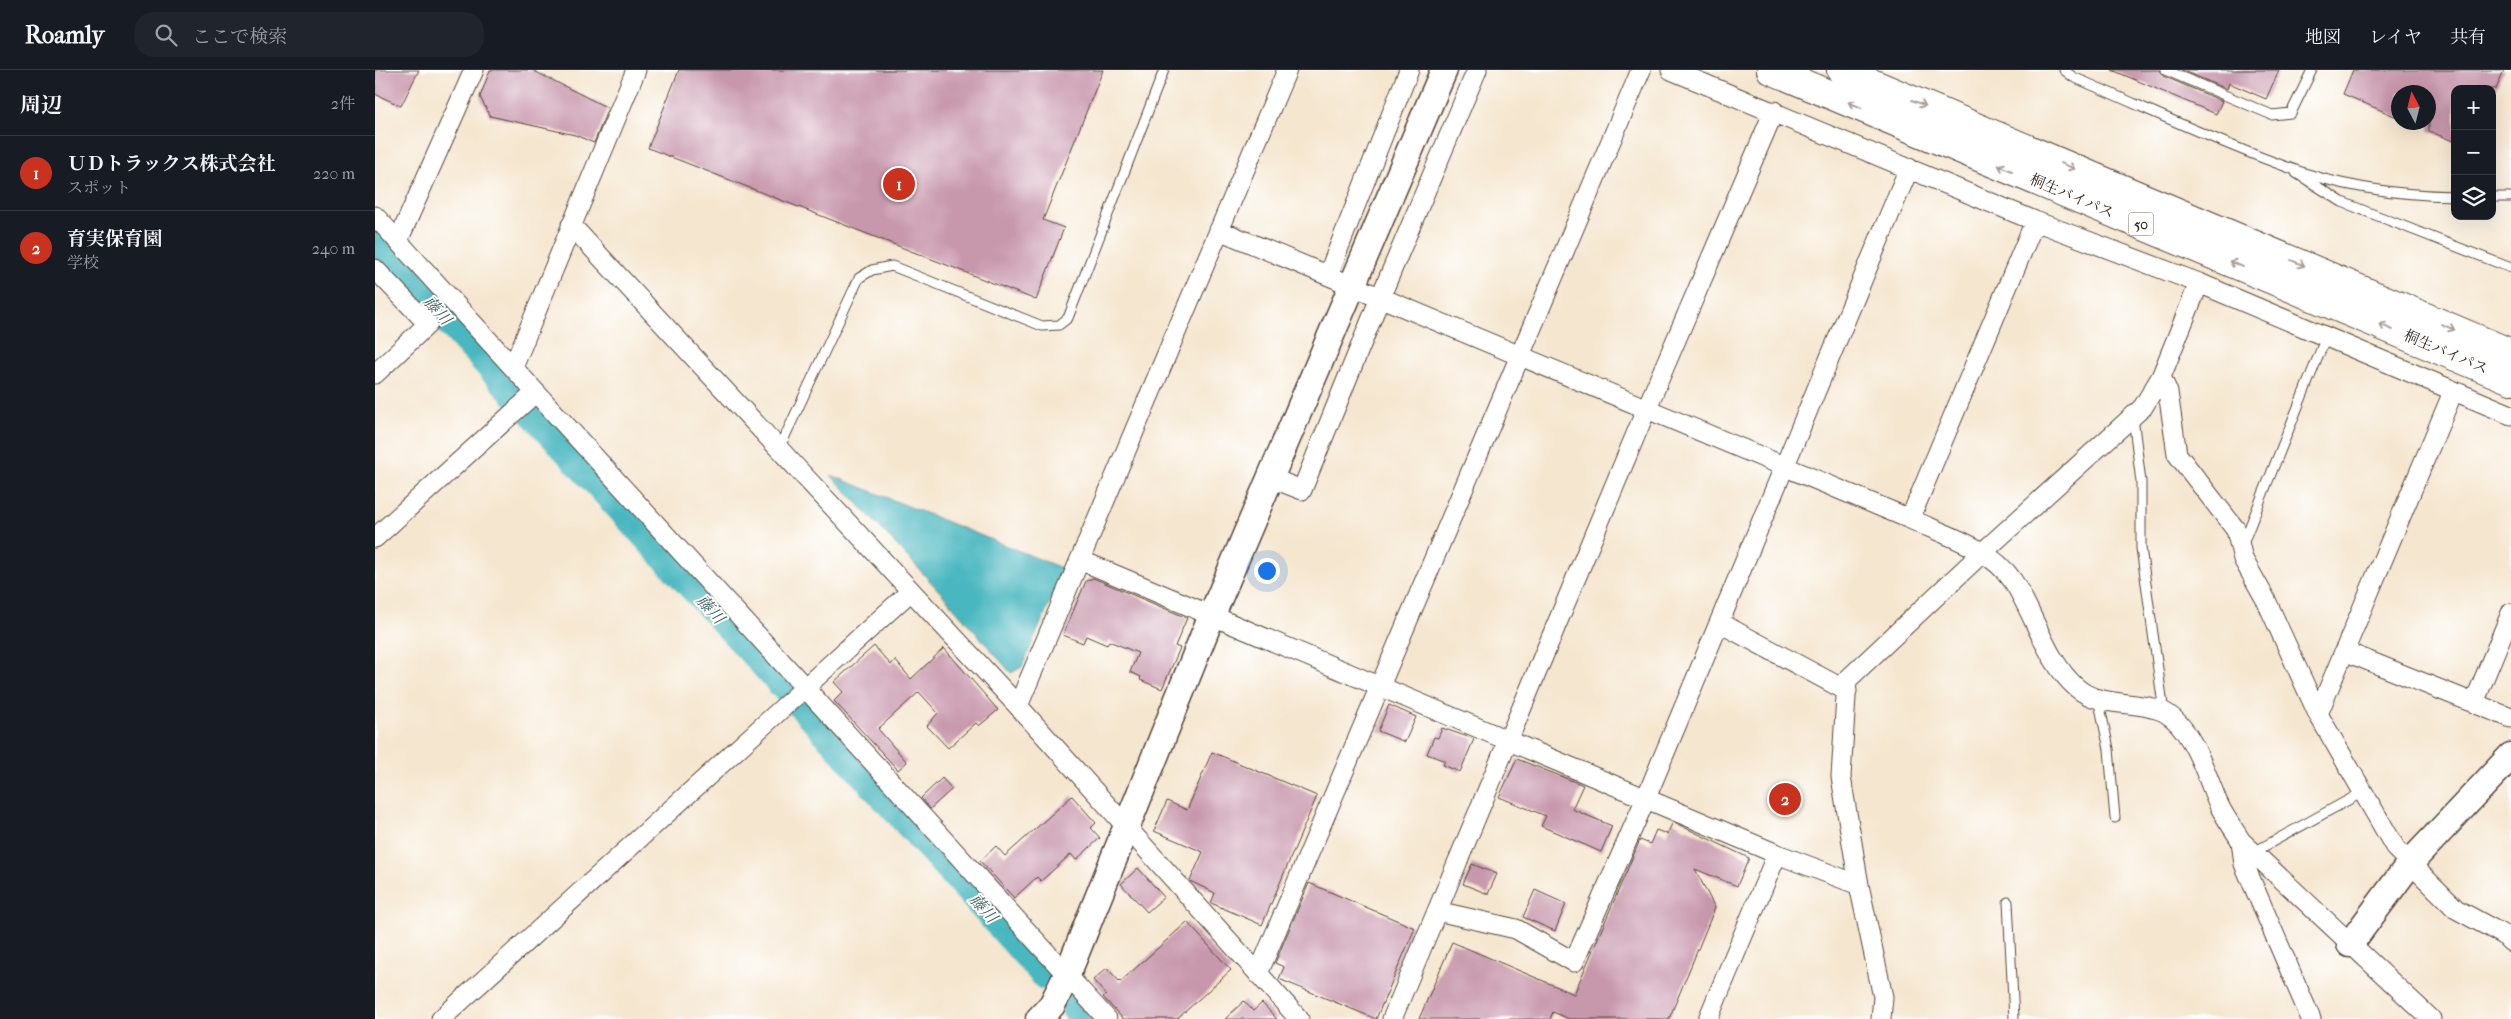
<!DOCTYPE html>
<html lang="ja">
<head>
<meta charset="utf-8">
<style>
	:root { --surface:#171b24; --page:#20242c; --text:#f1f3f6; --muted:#9ea1a6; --line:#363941; --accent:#c8321e }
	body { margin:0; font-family:"IM FELL French Canon","Noto Serif JP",serif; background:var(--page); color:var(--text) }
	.controls { position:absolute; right:15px; top:15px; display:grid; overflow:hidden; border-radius:10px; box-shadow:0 5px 20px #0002 }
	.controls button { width:45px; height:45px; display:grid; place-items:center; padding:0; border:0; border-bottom:1px solid var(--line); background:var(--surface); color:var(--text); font:25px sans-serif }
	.compass { position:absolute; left:2016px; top:15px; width:45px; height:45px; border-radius:50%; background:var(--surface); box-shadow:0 5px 20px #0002; rotate:353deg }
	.you { position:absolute; left:891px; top:500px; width:18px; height:18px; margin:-12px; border:4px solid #fff; border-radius:50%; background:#1a73e8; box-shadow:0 0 0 8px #1a73e833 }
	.badge { display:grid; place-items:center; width:32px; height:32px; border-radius:50%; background:var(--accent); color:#fff; font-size:16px; font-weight:700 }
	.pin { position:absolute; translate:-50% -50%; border:2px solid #fff; box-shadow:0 1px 5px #0006 }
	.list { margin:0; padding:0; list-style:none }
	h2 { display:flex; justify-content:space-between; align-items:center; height:65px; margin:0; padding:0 20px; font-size:21px }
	h2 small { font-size:16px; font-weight:400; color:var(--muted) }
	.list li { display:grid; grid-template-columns:32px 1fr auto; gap:15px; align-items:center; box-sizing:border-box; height:75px; padding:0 20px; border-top:1px solid var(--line) }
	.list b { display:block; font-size:19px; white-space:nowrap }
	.list p { margin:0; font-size:16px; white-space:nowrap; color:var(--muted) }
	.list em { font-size:16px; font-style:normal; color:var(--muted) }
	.icon { flex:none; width:28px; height:28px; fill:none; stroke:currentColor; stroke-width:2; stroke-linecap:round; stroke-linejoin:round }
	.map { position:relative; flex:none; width:2136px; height:949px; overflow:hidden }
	header { display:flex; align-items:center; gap:30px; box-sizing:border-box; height:70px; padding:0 25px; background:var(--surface); border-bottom:1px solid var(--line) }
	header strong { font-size:24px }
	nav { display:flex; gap:28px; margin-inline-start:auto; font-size:18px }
	.search { width:350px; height:45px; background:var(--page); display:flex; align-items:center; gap:12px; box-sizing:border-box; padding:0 18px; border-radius:20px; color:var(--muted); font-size:19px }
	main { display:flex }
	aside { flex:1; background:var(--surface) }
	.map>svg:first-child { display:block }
	.water { fill:#48b7bf; stroke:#42706e }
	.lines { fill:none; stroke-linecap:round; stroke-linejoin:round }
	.river { stroke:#48b7bf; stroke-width:29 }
	.building { fill:#c797ac }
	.lane-casing { stroke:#574639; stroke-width:11 }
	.street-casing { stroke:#574639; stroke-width:21 }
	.secondary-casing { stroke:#574639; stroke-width:29 }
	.highway-casing { stroke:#574639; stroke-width:30 }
	.lane { stroke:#fff; stroke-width:9 }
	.street { stroke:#fff; stroke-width:19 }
	.secondary { stroke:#fff; stroke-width:26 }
	.highway { stroke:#fff; stroke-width:28 }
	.oneway { stroke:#a79f9a }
	.labels { text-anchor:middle; stroke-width:4; stroke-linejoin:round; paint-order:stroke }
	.shield { fill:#fff; stroke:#766a62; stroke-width:1 }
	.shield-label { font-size:14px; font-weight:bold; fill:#3b2a1e }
	.street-label { font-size:15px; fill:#3b2a1e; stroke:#fff }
	.water-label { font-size:16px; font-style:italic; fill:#40625e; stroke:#fff }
</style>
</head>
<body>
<header>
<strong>Roamly</strong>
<div class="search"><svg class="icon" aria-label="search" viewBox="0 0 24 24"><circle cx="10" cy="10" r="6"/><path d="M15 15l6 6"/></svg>ここで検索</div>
<nav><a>地図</a><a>レイヤ</a><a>共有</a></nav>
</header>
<main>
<aside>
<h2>周辺<small>2件</small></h2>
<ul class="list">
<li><span class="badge">1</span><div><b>ＵＤトラックス株式会社</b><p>スポット</p></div><em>220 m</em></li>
<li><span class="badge">2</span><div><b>育実保育園</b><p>学校</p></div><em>240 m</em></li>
</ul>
</aside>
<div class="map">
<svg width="2136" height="949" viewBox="0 0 2136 949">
	<rect width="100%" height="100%" fill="#fff"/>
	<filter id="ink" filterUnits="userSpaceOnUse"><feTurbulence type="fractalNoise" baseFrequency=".02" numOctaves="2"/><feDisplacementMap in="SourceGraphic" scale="10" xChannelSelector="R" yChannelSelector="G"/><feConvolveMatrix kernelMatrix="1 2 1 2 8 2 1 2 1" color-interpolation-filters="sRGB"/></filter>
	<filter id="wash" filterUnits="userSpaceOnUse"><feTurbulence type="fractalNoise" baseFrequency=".0096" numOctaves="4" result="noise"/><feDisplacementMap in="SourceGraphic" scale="20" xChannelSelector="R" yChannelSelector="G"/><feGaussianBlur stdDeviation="1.12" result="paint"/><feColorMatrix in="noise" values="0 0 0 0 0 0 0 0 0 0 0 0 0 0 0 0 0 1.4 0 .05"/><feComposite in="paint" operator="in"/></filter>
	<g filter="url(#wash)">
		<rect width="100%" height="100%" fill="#f5e6cf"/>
		<path class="water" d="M456,405L689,499L647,597L636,603L567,524Z"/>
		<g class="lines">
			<path class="river" d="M0,171L438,648L671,906
				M701,939L709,949"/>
		</g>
		<g id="blocks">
			<path class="building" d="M0,0H44L26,36L0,24Z
				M115,0H157L233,38L219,73L200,65L115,46L105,27Z
				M304,0H728L668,150L689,158L661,230L273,78Z
				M1737,0H1784L1788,6L1847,31L1841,44Z
				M1806,0H1904L1891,29L1854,13L1852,19Z
				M1978,0H2129L2121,19H2080V72L2054,61V22H2024V48L1968,24Z
				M718,508L812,548L800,576L805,578L787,619L765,610L766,607L755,602L763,583L734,571L732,575L711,566L708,573L688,565L711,511Z
				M499,576L516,595L520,590L536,609L569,578L623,640L604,656L601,653L573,678L552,656L563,643L544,622L503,659L532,692L523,700L459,631L468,622L459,612Z
				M1014,635L1041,647L1030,672L1003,661Z
				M1067,658L1099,669L1085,702L1068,695L1070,691L1052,684L1059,667L1063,668Z
				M837,682L942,726L887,855L836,833L840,823L815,811L828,782L779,761L792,731L812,740Z
				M1142,689L1208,715L1197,739L1237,756L1226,782L1166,756L1171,746L1124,727Z
				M567,708L577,719L555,739L546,728Z
				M697,726L721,753L716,758L725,768L701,790L696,784L666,811L662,807L639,828L605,791L621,776L630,786Z
				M1298,752L1374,788L1362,816L1320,799L1340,838L1294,949H1194L1178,942L1175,949H1044L1077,872L1199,924L1265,770L1275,774L1281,760L1292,764Z
				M1097,794L1122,804L1113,824L1088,814Z
				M763,798L789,827L772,842L746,814Z
				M934,813L1040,858L1001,949L904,909L909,897L900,893Z
				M1160,820L1191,834L1180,861L1148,847Z
				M812,852L856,900L802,949H748L728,927L731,925L718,910L732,898L745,912Z
				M869,931L878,941L887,933L902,949H850Z"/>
		</g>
	</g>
	<g filter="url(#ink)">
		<use href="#blocks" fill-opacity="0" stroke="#574639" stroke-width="1"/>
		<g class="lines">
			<defs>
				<path id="lane" d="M1689,0L1698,7C1769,37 1839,71 1912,97C1965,117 2024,125 2080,126
					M1790,0L1897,45L1916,43L1937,0
					M1921,103L1967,132L2136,198
					M2117,127H2136
					M1758,347L1766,412V478L1789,642
					M404,379L484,208L497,200L517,196L667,256L684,255L693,248L789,0
					M1867,476L1951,267
					M1723,628L1734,679L1740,748
					M1879,782L1988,722
					M1633,832L1639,949"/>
				<path id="street" d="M1296,0L1660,151L1824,213L2136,345
					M0,146L732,949
					M196,155L643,636L924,949
					M844,160L1535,449C1570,465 1616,478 1638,511C1659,543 1672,593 1702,618C1725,638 1763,630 1789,642C1818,657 1832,708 1844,735C1850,748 1859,759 1866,771L2056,949
					M23,171L99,0
					M0,199L53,254L0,304
					M953,205L1034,0
					M139,295L261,0
					M1786,307L1793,322L1802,384L1861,460L1868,489L1891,530L1943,644L2021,779L2081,839L2129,865L2136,872
					M896,408L927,420L1005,228L1102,0
					M1535,449L1660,151
					M0,468L160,323
					M705,490L1402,784L1484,815
					M1345,553L1472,621
					M1969,581L2136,648
					M2099,633L2136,543
					M643,636L912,0
					M1943,644L2078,322
					M1866,771L1869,794L1936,949
					M1062,841L1141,859L1199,892L1271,728L1534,98
					M883,904L1266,0
					M66,949L536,521
					M1017,949L1271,340L1399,41
					M1333,949L1402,784
					M1506,949L1508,927L1484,815L1466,707L1472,610L1608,482L1768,337L1786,307L1824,213"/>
				<path id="secondary" d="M1975,874L2036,792L2136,686
					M664,949L677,935L692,905L836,547L1069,0"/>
				<path id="highway" d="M1396,0L2136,310
					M1466,0L2136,283"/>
			</defs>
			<use href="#lane" class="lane-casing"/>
			<use href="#street" class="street-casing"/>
			<use href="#secondary" class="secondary-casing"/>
			<use href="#highway" class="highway-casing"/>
			<use href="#lane" class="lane"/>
			<use href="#street" class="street"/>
			<use href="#secondary" class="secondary"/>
			<use href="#highway" class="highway"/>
		</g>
		<defs><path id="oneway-shaft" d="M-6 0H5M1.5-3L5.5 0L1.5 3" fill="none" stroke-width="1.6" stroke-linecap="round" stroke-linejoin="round" transform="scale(1.25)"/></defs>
		<g class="oneway">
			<use href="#oneway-shaft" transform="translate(1544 33) rotate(23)"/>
			<use href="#oneway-shaft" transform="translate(1480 35) rotate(-157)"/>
			<use href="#oneway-shaft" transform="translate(1693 96) rotate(23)"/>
			<use href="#oneway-shaft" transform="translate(1630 98) rotate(-157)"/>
			<use href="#oneway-shaft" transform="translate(1923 193) rotate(23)"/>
			<use href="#oneway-shaft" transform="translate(1861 194) rotate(-157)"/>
			<use href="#oneway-shaft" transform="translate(2011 257) rotate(-157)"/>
			<use href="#oneway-shaft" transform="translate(2073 257) rotate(23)"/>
		</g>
	</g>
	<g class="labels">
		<rect class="shield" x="1753.5" y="142.5" width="25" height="23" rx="4"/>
		<g class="shield-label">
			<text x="1766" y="159">50</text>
		</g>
		<g class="street-label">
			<text transform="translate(1697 126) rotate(23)" y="5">桐生バイパス</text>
			<text transform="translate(2071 282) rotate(23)" y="5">桐生バイパス</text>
		</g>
		<g class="water-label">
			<text transform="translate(63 240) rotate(48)" y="6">藤川</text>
			<text transform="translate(336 539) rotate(48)" y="6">藤川</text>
			<text transform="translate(609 838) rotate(48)" y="6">藤川</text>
		</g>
	</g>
</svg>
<div class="controls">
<button>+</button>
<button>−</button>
<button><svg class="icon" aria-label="layers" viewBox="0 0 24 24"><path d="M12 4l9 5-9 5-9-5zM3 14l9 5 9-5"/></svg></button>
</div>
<svg class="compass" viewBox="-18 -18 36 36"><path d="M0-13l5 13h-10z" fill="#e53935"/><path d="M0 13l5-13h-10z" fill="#9ea1a6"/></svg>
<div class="you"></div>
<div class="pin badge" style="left:524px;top:114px">1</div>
<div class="pin badge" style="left:1410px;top:729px">2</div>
</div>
</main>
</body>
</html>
